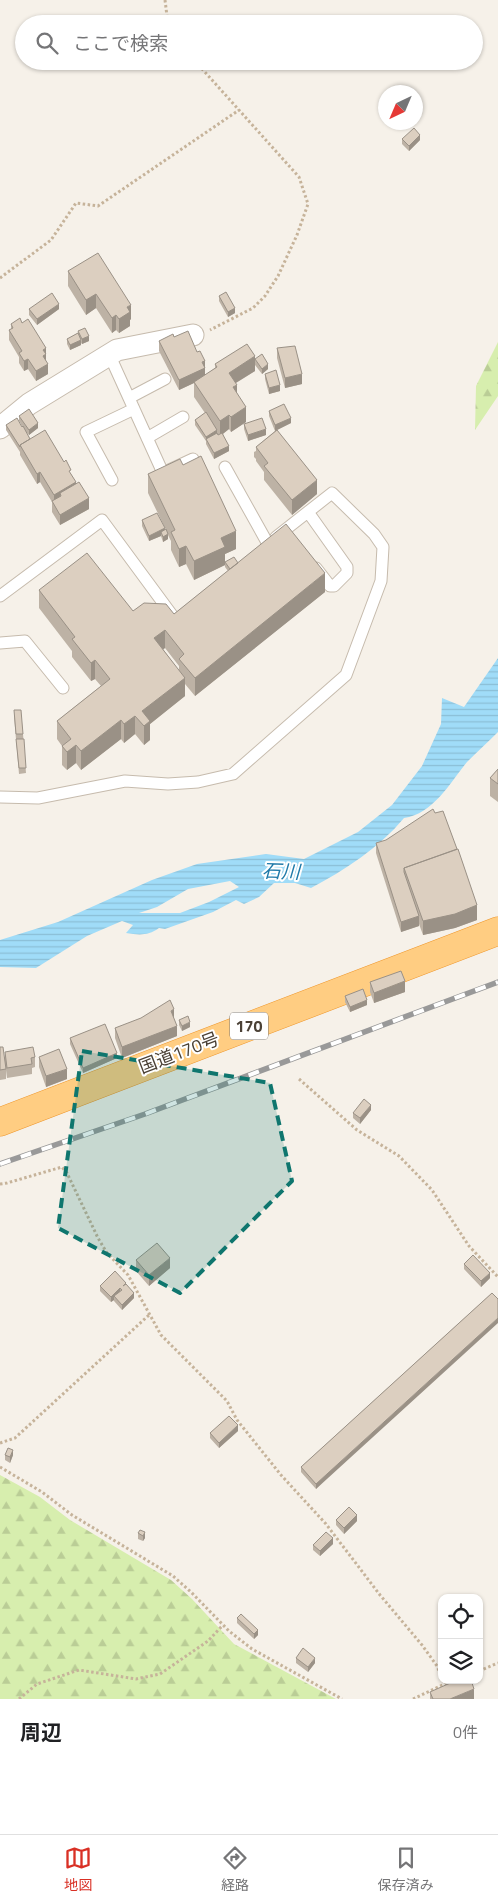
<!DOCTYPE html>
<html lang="ja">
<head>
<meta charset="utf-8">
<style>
	:root { --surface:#fff; --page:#f6f6f6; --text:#202124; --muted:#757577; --line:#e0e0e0; --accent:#d93025 }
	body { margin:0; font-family:"Titillium Web","Noto Sans JP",sans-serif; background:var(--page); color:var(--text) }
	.controls { position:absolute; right:15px; bottom:15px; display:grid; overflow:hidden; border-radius:10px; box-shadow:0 1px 4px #0004 }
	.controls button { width:45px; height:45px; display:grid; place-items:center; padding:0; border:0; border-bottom:1px solid var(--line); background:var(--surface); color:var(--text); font:25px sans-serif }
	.compass { position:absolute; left:378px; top:85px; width:45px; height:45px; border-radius:50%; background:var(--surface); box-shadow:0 1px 4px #0004; rotate:224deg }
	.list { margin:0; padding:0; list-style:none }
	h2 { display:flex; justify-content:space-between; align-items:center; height:65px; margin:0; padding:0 20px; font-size:21px }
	h2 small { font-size:16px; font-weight:400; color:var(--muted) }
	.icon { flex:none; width:28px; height:28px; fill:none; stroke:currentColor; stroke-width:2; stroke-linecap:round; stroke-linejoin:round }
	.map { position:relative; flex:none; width:498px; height:1699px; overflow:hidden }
	.search { position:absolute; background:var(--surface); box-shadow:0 1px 4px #0004; left:15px; right:15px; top:15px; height:55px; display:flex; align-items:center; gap:12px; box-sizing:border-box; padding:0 18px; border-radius:28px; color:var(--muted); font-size:19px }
	.sheet { height:135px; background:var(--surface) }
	nav { display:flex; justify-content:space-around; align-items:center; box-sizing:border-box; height:70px; border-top:1px solid var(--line); background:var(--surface); font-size:14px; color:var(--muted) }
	nav a { display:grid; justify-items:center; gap:2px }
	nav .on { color:var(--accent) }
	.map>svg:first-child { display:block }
	.forest { fill:url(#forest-firs) }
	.water { fill:url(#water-rules); fill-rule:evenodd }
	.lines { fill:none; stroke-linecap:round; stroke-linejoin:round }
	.service-casing { stroke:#c6bbad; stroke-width:13 }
	.minor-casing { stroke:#c6bbad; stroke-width:23 }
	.trunk-casing { stroke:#ee962b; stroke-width:29 }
	.path { stroke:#c6b39a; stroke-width:3; stroke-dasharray:2.5 2.5; stroke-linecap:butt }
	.service { stroke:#fff; stroke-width:11 }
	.minor { stroke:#fff; stroke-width:21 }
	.trunk { stroke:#ffcd82; stroke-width:28 }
	.rail-casing { stroke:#999; stroke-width:5.5 }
	.rail { stroke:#fff; stroke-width:4; stroke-dasharray:11; stroke-linecap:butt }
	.wall { fill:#bdb2a5; fill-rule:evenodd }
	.shaded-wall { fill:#9a9186 }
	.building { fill:#dccfc0; stroke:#9a9186 }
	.marked { fill:#0f766e; fill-opacity:0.2; stroke:#0f766e; stroke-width:4; stroke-dasharray:10 6; stroke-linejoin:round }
	.labels { text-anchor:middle; stroke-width:4; stroke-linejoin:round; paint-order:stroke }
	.shield { fill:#fff; stroke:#817a72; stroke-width:1 }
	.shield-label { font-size:16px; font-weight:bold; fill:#4b4136 }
	.street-label { font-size:18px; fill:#4b4136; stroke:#fff }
	.water-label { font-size:19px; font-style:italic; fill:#1f7aa9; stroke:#fff }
</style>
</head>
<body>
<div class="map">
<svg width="498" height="1699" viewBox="0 0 498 1699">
	<defs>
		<pattern id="forest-firs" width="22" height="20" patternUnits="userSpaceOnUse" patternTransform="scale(1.25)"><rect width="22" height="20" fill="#d7eeae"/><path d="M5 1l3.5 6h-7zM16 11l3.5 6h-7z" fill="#bacd96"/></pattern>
		<pattern id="water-rules" width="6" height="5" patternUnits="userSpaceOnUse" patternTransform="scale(1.25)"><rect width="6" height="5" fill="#a0dcf8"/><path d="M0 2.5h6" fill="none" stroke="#8bbed5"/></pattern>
	</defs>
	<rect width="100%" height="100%" fill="#f6f1e9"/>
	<path class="forest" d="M498,342V396L475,430L476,386Z
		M0,1475L40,1497L70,1520L171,1580L192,1599L234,1644L336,1699H0Z"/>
	<path class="water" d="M498,658V732C488,742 477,752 467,762C450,783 433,814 404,818C379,848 345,870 311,888L295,883H274L259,897L244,904L236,900L213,912L165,929L159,928C148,936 139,935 126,933L133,925L122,921L87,936L36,968L0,967V940L58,922L152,880L197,864L266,854L304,859L358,832L392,805L422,766L441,724L442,698L464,707ZM230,881L239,887L209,902L180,913H139L157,907L188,889Z"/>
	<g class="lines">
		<defs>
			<path id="service" d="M109,354L163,473L193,459
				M129,398L165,379
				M147,438L183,417
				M225,467L268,544
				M112,480L86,432L134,409
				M308,512L347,567V573L334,586H330L316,568
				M0,596L102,520L172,615
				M0,643L25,641L63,688
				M0,797L38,798L125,781L168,784L198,782L233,774L346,675L381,581L383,547L374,534L332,493L276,537"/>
			<path id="minor" d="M0,428L29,404L117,350L193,335"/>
			<path id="trunk" d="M0,1122L498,931"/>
		</defs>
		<use href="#service" class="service-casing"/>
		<use href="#minor" class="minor-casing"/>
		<use href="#trunk" class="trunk-casing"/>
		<path class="path" d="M165,0L168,24
			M195,61L299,177L308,204L297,235L278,276L265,296L253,308L210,330
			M0,278L51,240L76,203L98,206L239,110
			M299,1079L357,1130L399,1156L432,1190L469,1246L498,1277
			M0,1184L7,1183L62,1167L67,1173L98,1238L107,1253L128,1275L161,1335L227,1401L237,1420L281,1475L326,1524L380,1595L422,1645L437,1666L442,1678
			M0,1443L15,1438L149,1315
			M0,1467L42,1492L72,1515L173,1576L191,1592L229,1631L252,1649L342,1699
			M479,1671L498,1663
			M19,1699L37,1684L79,1670L136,1679L160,1674L208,1641L223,1625
			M413,1699L453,1680"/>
		<use href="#service" class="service"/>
		<use href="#minor" class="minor"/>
		<use href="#trunk" class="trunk"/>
		<defs>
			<path id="rail" d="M0,1164L145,1114L498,982"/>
		</defs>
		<use href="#rail" class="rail-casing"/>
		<use href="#rail" class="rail"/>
	</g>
	<path class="wall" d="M402,139L420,140L409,151L402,144Z
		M68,271L131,319L130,320V326L119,333L116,330L112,333L96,308L86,315L68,286Z
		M219,296L235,313L228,317L219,301Z
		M29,309H59L37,325L29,315Z
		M22,323L46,348V361L48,374L36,381L28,369L24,371L19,363V357L9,340V330L11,329V324Z
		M78,331L89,341L82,344L81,343V345L70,350L67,344V339L78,333Z
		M174,337L197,352L205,361V375L215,368V364L255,359L268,369L262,374L255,365V371L236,383L237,393L246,422L231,432L229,429L223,434L229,451L214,459L206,444V441L195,425V420L205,413L194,397V383L179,390L159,351V341Z
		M277,348L302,384L285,388L277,358Z
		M265,374L280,391L269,394L265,379Z
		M269,411L291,423L277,430L317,494L292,515L264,480V472L256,461V459L254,457V452L256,451V447L275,431L269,416Z
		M19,416L38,428L29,435L26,432L30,439L71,474L89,509L60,525L52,512V502L40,482L37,484L20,455V452L6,430V425L23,427L19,421Z
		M244,424L266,435L248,441L244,429Z
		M183,465L236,549L225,554V565L194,580L186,564L179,567L171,550V541L168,535V539L163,542L161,536L149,541L142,526V520L165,530H166L148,493V474Z
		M225,562L238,563L325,592L195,696L185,684V696L150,724V740L144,745L135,734L124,743L121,739L81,770L76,763L67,770L62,765V746L57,739V721L101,686L95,679L91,681L72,657V651L39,608V590L133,611L174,614L228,571L225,567ZM165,648L179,666V671L163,649Z
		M14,716L23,734L26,773L19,774Z
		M498,769V802L490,796V778Z
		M376,843L477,920L455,928L423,935L419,924V926L401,932L376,853Z
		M370,982L405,992L374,1003L370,992Z
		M345,996L367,1005L350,1012L345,1002Z
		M174,1019L177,1036L122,1058L115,1038V1028Z
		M179,1020L190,1027L182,1031L179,1025Z
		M70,1038L117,1058L83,1073L70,1044Z
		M0,1047L5,1059V1052L35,1057V1067L32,1068V1074L7,1078L6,1070V1079L0,1080Z
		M39,1057L67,1079L46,1087L39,1067Z
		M371,1110L360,1124L353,1118V1113Z
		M136,1260L170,1268L149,1286L136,1271Z
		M464,1264L490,1278L481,1287L464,1269Z
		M126,1284L134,1298L122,1310L114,1301V1300L111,1302L100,1291V1286Z
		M492,1293L316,1489L301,1472V1467Z
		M238,1431L219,1448L210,1438V1433Z
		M5,1455H13L10,1463L5,1460Z
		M336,1520L357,1521L344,1534L336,1525Z
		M145,1532V1538L143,1541L138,1539V1533Z
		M333,1544L320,1556L313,1550V1545Z
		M237,1618L258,1635L254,1639L237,1623Z
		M296,1658L315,1663L308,1672L296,1663Z
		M430,1692L474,1699H430Z"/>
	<path class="shaded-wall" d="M420,135V140L409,151V146Z
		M96,294V308L86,315V300Z
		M59,304V309L37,325V319Z
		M131,305V319L130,320V326L119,333V319L127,307Z
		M235,308V313L228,317V312Z
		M116,315V330L112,333V318Z
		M89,336V341L82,344V339Z
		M81,340V345L70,350V345Z
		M46,348V365L43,366V350Z
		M255,356V371L229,387V373Z
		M28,359V369L24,371V361Z
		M205,361V378L194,382V383L179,390V380Z
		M48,364V374L36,381V371Z
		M268,364V369L262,374V369Z
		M302,374V384L285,388V378Z
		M237,385V399L233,387Z
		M280,385V391L269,394V388Z
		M246,407V422L231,432V417Z
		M229,415V429L220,436V421Z
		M291,418V423L275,431V425Z
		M38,423V428L29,435V430Z
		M266,429V435L248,441V435Z
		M217,430V435L206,440V437Z
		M229,446V451L214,459V453Z
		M40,472V482L37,484V474Z
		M317,480V494L292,515V500Z
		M76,482V492L61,496L60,493V502L54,505V495Z
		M89,498V509L60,525V515Z
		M165,528V534L161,532V536L149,541V536Z
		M236,531V549L225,554V565L194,580V561L221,538Z
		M168,534V539L163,542V537Z
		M186,546V564L179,567V549Z
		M325,573V592L195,696V678Z
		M165,630V648L154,656V638Z
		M95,660V679L91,681V663Z
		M185,678V696L150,724V740L144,745V726L142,711Z
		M135,716V734L124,743V724Z
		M121,720V739L81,770V751Z
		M76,745V763L67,770V752Z
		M477,905V920L455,928L423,935V921Z
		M419,916V926L401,932V922Z
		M405,981V992L374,1003V993Z
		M367,1000V1005L350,1012V1007Z
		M174,1009V1019L171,1011Z
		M190,1022V1027L182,1031V1026Z
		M177,1026V1036L122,1058V1047Z
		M117,1053V1058L83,1073V1068Z
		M67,1069V1079L46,1087V1076Z
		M371,1105V1110L360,1124V1118Z
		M170,1258V1268L149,1286V1275Z
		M490,1273V1278L481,1287V1281Z
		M120,1288V1293L114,1296V1300L111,1302V1297Z
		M134,1293V1298L122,1310V1305Z
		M498,1318V1323L316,1489V1484Z
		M238,1425V1431L219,1448V1443Z
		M13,1450V1455L10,1463V1457Z
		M357,1515V1521L344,1534V1528Z
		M145,1532V1538L143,1541V1536Z
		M333,1538V1544L320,1556V1551Z
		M258,1630V1635L254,1639V1634Z
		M315,1658V1663L308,1672V1667Z
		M474,1689V1699H450Z"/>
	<path class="building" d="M414,128L420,135L409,146L402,139Z
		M98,253L131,305L127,307L130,312L119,319L116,315L112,318L96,294L86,300L68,271Z
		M226,292L235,308L228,312L219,296Z
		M52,293L59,304L37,319L29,309Z
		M20,318L22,323L28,319L46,348L43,350L46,354L43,356L48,364L36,371L28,359L24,361L19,353L22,351L9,330L13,328L11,324Z
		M85,328L89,336L82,339L78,331Z
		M188,331L197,352L200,351L205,361L202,362L205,368L179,380L159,341L173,334L174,337Z
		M78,333L81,340L70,345L67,339Z
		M247,344L255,356L229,373L237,385L233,387L246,407L231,417L229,415L220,421L194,382L217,367L215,364Z
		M295,346L302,374L285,378L277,348Z
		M262,354L268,364L262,369L255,359Z
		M276,370L280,385L269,388L265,374Z
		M284,404L291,418L275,425L269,411Z
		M29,409L38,423L29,430L19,416Z
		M206,412L217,430L206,437L195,420Z
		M17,418L22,427L23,426L30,439L20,445V447L6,425Z
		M262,418L266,429L248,435L244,424Z
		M45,430L64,462L66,460L71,470L69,471L76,482L54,495L40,472L37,474L20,445Z
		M277,430L317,480L292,500L264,466L268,463L256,447Z
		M217,433L218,435L222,433L229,446L214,453L206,439Z
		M201,456L236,531L221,538L225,547L194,561L186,546L179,549L171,532L175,530L148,474L180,459L183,465Z
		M79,482L89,498L60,515L52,501L61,496L60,493Z
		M157,513L165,528L149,536L142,520Z
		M286,524L325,573L195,678L179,659L184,654L165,630L154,638L185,678L142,711L150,721L144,726L135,716L124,724L121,720L81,751L76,745L67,752L62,746L71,739L57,721L110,679L95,660L91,663L72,639L75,637L39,590L87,553L133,611L144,603L166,604L174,614Z
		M166,529L168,534L163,537L161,532Z
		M234,557L238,563L230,569L225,562Z
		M14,710H21L23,734H16Z
		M16,739H24L26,768H19Z
		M498,769V784L490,778Z
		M433,809L435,813L443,811L457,849L404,868V872L419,916L401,922L376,843L386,840Z
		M458,849L477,905L455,914L423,921L404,868Z
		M401,971L405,981L374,993L370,982Z
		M363,989L367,1000L350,1007L345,996Z
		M170,1000L174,1009L171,1011L177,1026L122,1047L115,1028L141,1018Z
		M188,1016L190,1022L182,1026L179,1020Z
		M105,1024L117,1053L83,1068L70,1038Z
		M0,1047H3L6,1069L0,1070Z
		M33,1047L35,1057L31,1058L32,1064L7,1068L5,1052Z
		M59,1049L67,1069L46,1076L39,1057Z
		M364,1099L371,1105L360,1118L353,1113Z
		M157,1243L170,1258L149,1275L136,1260Z
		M473,1255L490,1273L481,1281L464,1264Z
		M115,1271L126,1283L123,1286L126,1284L134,1293L122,1305L114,1296L122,1290L120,1288L111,1297L100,1286Z
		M492,1293L498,1299V1318L316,1484L301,1467Z
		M229,1416L238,1425L219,1443L210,1433Z
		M8,1448L13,1450L10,1457L5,1455Z
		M349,1507L357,1515L344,1528L336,1520Z
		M140,1530L145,1532L143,1536L138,1533Z
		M326,1532L333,1538L320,1551L313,1545Z
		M241,1614L258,1630L254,1634L237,1618Z
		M303,1648L315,1658L308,1667L296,1658Z
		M457,1680H471L474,1689L450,1699H433L430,1692Z"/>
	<path class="marked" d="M82,1051L270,1083L292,1181L180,1293L58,1228Z"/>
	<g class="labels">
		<rect class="shield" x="230" y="1012.5" width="38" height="27" rx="4"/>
		<g class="shield-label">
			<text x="249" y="1032">170</text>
		</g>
		<g class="street-label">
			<text transform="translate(179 1053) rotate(-21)" y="6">国道170号</text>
		</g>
		<g class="water-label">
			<text transform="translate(281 871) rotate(2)" y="7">石川</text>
		</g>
	</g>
</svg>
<div class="controls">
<button><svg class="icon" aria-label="locate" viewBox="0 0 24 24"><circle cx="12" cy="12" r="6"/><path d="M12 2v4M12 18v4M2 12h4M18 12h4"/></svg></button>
<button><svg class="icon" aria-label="layers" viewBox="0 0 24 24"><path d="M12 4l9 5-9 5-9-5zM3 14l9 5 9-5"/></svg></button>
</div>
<svg class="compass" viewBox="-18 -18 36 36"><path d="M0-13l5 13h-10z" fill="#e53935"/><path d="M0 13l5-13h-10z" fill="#757577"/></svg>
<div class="search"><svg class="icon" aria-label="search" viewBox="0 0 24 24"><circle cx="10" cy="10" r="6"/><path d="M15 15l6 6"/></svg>ここで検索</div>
</div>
<section class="sheet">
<h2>周辺<small>0件</small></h2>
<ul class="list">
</ul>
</section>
<nav>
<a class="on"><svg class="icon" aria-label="map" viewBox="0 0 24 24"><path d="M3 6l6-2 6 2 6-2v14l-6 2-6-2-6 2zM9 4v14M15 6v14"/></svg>地図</a>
<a><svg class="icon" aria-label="directions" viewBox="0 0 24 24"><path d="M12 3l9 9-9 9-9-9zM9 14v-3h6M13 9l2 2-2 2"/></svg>経路</a>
<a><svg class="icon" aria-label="saved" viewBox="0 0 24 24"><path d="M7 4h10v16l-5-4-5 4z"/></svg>保存済み</a>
</nav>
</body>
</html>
